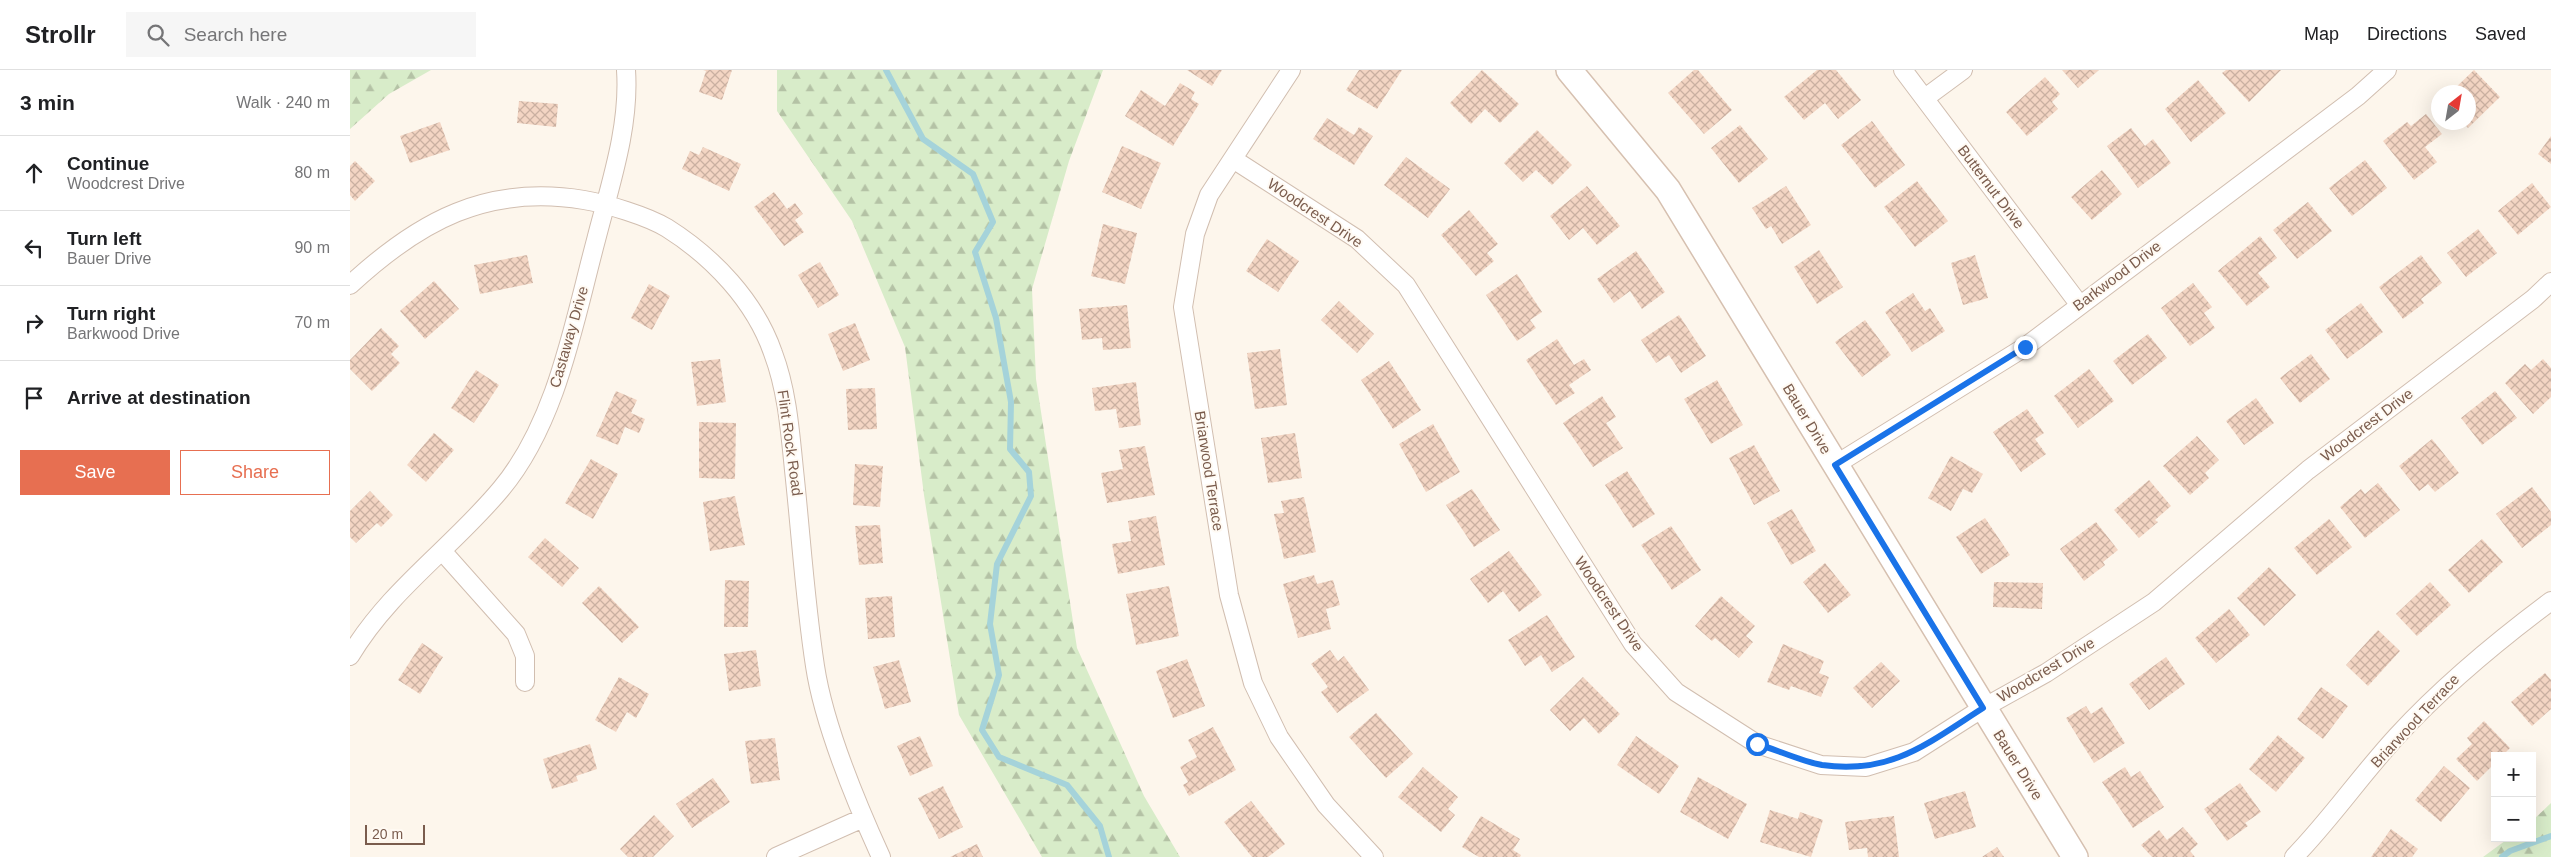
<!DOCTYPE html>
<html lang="en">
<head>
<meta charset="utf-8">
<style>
	:root { --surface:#fff; --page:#f6f6f6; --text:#202124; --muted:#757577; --line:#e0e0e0; --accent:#e76f51 }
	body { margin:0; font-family:Helvetica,sans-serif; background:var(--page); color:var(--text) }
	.controls { position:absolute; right:15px; bottom:15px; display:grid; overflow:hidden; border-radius:0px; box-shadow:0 5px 20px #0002 }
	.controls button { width:45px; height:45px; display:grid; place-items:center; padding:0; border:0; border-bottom:1px solid var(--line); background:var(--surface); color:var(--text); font:25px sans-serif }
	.compass { position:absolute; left:2081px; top:15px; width:45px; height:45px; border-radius:50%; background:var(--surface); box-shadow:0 5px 20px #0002; rotate:31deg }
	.scale { position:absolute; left:15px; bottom:12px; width:60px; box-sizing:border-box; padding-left:5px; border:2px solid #7a5c4d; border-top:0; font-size:14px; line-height:18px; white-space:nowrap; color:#7a5c4d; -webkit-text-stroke:4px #fffaf3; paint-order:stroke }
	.stop { position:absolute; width:15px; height:15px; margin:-11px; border:4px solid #1a73e8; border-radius:50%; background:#fff }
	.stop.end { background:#1a73e8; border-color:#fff; box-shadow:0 1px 5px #0008 }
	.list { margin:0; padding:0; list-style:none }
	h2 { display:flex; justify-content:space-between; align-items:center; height:65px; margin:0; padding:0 20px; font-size:21px }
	h2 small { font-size:16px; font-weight:400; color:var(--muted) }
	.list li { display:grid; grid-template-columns:32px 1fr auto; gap:15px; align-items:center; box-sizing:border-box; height:75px; padding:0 20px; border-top:1px solid var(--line) }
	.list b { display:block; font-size:19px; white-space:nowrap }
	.list p { margin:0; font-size:16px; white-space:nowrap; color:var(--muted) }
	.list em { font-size:16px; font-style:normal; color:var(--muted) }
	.actions { display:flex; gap:10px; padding:15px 20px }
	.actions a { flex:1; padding:11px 0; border:1px solid var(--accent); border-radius:0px; text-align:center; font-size:18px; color:var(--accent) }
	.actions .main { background:var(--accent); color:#fff }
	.icon { flex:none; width:28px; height:28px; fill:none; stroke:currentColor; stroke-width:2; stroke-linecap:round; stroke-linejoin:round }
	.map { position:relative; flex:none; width:2201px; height:787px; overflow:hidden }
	header { display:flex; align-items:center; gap:30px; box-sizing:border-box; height:70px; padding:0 25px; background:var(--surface); border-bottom:1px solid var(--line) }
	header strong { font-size:24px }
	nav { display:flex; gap:28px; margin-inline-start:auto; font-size:18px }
	.search { width:350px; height:45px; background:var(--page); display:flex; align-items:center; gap:12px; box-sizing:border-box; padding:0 18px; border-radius:0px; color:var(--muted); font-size:19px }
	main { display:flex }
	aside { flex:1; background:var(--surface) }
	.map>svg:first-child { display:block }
	.forest { fill:url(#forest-firs) }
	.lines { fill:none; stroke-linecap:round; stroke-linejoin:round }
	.stream { stroke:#a5d3da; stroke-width:6 }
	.building { fill:url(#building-cross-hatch) }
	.street-casing { stroke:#d1beb0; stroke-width:20 }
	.secondary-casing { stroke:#d6c0b0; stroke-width:28 }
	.street { stroke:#fff; stroke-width:18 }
	.secondary { stroke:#fff; stroke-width:25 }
	.route { stroke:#1a73e8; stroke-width:6 }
	.labels { text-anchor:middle; stroke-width:4; stroke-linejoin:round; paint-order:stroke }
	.street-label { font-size:15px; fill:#7a5c4d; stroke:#fffaf3 }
</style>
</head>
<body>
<header>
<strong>Strollr</strong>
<div class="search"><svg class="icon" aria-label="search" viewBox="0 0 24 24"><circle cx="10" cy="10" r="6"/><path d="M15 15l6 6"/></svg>Search here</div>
<nav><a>Map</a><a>Directions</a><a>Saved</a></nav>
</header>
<main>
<aside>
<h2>3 min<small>Walk · 240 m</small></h2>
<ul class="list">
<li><svg class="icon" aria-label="ahead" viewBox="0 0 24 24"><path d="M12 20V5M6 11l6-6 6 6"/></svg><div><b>Continue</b><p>Woodcrest Drive</p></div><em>80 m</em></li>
<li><svg class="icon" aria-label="left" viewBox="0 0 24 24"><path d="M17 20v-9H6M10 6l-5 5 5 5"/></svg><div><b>Turn left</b><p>Bauer Drive</p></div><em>90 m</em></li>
<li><svg class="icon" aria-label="right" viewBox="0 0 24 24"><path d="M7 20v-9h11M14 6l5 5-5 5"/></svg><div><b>Turn right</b><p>Barkwood Drive</p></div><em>70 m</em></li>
<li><svg class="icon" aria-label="arrive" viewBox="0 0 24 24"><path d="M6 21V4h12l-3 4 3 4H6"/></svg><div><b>Arrive at destination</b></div></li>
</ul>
<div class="actions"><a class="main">Save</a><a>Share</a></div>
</aside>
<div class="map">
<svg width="2201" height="787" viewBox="0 0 2201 787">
	<defs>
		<pattern id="forest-firs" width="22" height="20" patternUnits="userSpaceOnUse" patternTransform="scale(1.25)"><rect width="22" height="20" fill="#d8ecc9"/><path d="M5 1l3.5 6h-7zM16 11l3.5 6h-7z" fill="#b4c2a5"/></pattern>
		<pattern id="building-cross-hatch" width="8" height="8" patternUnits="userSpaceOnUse" patternTransform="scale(1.25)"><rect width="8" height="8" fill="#f3d5c3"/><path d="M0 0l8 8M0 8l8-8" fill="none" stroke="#cab0a1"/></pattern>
	</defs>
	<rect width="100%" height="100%" fill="#fdf6ec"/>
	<path class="forest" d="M0,0H81L39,24L0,59Z
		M427,0H753L719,91L682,219L686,309L727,578L794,726L830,787H692L609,645L574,425L555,277L502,151L427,41Z
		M2201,733V787H2133L2159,768H2182V751Z"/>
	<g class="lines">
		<path class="stream" d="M536,0L573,69L623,104L643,152L625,182L646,248L661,332L660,379L679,402L681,426L647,494L640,554L649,605L632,660L649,687L717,715L750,756L759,787
			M2152,787L2160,781L2201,766"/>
	</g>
	<path class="building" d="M353,0H382L372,30L349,22L356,1Z
		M837,0H872L862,16Z
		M1009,0H1052L1027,39L996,20Z
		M1132,0L1169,34L1150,53L1135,39L1121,54L1100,33Z
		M1344,0H1348L1382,40L1354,64L1318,23Z
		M1467,0H1486L1511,30L1488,49L1475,33L1454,50L1434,27Z
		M1712,0H1749L1728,18Z
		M1876,0H1931L1899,32L1872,3Z
		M2124,0L2150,27L2118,58L2113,52H2118V22H2101Z
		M1695,7L1710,24L1702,32L1708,39L1677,66L1656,42Z
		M1848,10L1876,43L1841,72L1815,39Z
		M830,13L845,22L841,29L849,34L823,76L775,46L791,20L815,36Z
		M169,31L208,34L206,57L167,53Z
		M2076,44L2092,64L2075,77L2087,92L2064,110L2033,71L2057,52L2061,56Z
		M977,48L1004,65L1009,57L1023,66L1004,95L963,69Z
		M1522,51L1555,95L1525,118L1491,75Z
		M90,52L100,80L60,93L50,66Z
		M1390,55L1418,89L1389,113L1361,78Z
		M1781,58L1795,76L1803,69L1821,93L1788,118L1757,76Z
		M1187,60L1222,95L1202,115L1186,100L1173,112L1154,93Z
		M2201,66V94L2188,84Z
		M772,76L811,93L791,139L752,122Z
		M353,77L391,94L379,121L332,99L340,81L349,85Z
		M1056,87L1100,119L1078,148L1034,115Z
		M2015,90L2037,118L2002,146L1979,118Z
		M5,91L25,111L5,131L0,125V96Z
		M1752,100L1772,124L1742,150L1721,127Z
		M1567,111L1598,151L1565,177L1534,137Z
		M2182,113L2201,137L2168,165L2148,141Z
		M1237,116L1270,156L1247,175L1233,158L1219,170L1200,146Z
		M1436,116L1461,155L1432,174L1421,156L1416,159L1402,138Z
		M424,122L437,139L445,133L453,144L445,150L454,162L434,176L404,137Z
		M1958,132L1982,161L1947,189L1923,160Z
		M1119,140L1148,174L1137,183L1144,191L1126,206L1091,165Z
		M753,154L787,163L775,214L741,206Z
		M2128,159L2147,183L2116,207L2097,183Z
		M1910,166L1927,188L1908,203L1920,217L1897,236L1868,201Z
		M917,169L949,191L928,222L896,201Z
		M1469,180L1493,217L1467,234L1444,197Z
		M1286,181L1315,222L1292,239L1280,221L1264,233L1247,209Z
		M177,185L183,213L130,224L124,195Z
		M1625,185L1638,228L1613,235L1601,193Z
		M2071,185L2092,213L2071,229L2074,233L2053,249L2029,217Z
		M470,192L489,225L468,238L448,205Z
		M1167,204L1192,242L1180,250L1186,258L1167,271L1136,225Z
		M84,211L109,239L75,269L50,241Z
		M1843,213L1862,237L1854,243L1865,258L1840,276L1811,238Z
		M299,214L320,226L302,260L281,248Z
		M1563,223L1575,241L1580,238L1595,261L1562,282L1535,242Z
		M989,231L1024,264L1007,283L971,250Z
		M2011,233L2033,262L1997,289L1975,260Z
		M777,235L781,278L753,280L752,268L732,270L729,239Z
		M1329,245L1356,286L1331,303L1319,285L1306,293L1291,270Z
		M1515,250L1541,285L1512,307L1485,272Z
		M505,253L520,290L493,301L478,264Z
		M31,258L49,276L41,284L50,293L22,321L0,299V290Z
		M1798,264L1817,288L1782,315L1763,291Z
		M1207,269L1224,295L1234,289L1241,300L1219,315L1225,323L1206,335L1176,290Z
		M930,279L937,335L905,339L897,283Z
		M1961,284L1980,309L1950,333L1930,308Z
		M370,289L376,332L347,336L341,292Z
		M2193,289L2201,298V327L2183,344L2155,313L2175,294L2181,300Z
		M1039,291L1071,340L1043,359L1011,310Z
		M1739,299L1764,331L1728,358L1704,326Z
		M126,300L149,315L124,353L101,338Z
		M1367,310L1393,355L1361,374L1334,329Z
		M786,312L791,355L769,358L766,339L745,341L742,318Z
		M525,318L527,359L498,360L496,319Z
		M266,321L287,330L281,343L295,349L289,363L275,357L268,375L246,366Z
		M2145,321L2167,348L2132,375L2111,348Z
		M1252,326L1266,347L1256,353L1273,378L1243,397L1213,353Z
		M1906,328L1924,353L1894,375L1876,351Z
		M1677,339L1694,363L1685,369L1696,384L1671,402L1643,362Z
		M349,352L386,353L385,409L349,408Z
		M1083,354L1110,402L1076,422L1049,374Z
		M84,363L104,380L76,412L57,395Z
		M945,363L952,408L918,413L911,368Z
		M1847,366L1869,390L1855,403L1859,408L1840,425L1813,396Z
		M2082,369L2109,403L2085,422L2078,414L2069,421L2049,396Z
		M1404,375L1430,421L1404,435L1379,388Z
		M795,376L805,425L757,433L751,403L773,399L769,380Z
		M1601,386L1633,404L1622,423L1613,419L1601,441L1578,428Z
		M241,389L268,404L243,449L215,433Z
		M505,394L533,396L530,437L503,435Z
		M1277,401L1305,444L1283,458L1255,415Z
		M1799,410L1821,436L1805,450L1808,452L1789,468L1764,440Z
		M2028,413L2050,440L2015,468L1990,437L2011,419L2015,424Z
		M2182,417L2201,442V455L2172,478L2146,444Z
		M1122,419L1150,460L1124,477L1096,435Z
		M20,421L43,445L31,457L27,453L6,473L0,467V441Z
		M385,426L395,475L360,481L353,432Z
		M954,427L966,482L934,489L924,444L934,443L931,431Z
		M1442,439L1466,481L1441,495L1417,453Z
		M806,446L815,495L768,504L762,474L781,471L778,451Z
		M1635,448L1660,485L1631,504L1606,467Z
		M1979,449L2002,477L1967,505L1944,478Z
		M1746,452L1768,480L1753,492L1755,495L1734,511L1710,479Z
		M530,455L533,493L509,495L505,456Z
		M1321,456L1351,500L1322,520L1291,475Z
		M195,468L229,498L212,517L178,487Z
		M2132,469L2153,492L2119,523L2098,500Z
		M1159,481L1192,525L1169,542L1153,521L1138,533L1120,509Z
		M1475,493L1501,525L1478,543L1453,512Z
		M1919,497L1946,525L1914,556L1887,528Z
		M964,505L967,514L983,510L990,535L976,539L981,559L948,568L933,514Z
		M375,510L399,511L398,557H374Z
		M1644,512L1693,513L1692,539L1643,537Z
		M2080,512L2101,535L2067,566L2046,544Z
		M249,516L289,557L272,573L232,533Z
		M819,516L829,566L786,575L776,524Z
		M542,526L545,567L518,569L515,528Z
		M1371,526L1405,556L1396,566L1403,572L1389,588L1365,568L1362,571L1345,556Z
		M1879,539L1900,565L1866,593L1845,568Z
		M1197,545L1225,587L1202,602L1191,585L1175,596L1158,570Z
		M2028,560L2050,581L2018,616L1996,595Z
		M72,573L93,587L70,624L48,610Z
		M1433,574L1474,591L1469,603L1479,607L1471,627L1441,616L1439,620L1417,612Z
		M406,580L411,616L379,621L374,584Z
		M980,580L988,591L994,586L1019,620L987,643L971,622L978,617L961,594Z
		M1816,587L1835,614L1799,640L1779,614Z
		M837,589L855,636L823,648L806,601Z
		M549,590L561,632L535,639L523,597Z
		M1531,592L1550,611L1522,638L1503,618Z
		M2195,603L2201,610V639L2182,656L2161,632Z
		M269,607L299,624L286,648L277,642L266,662L245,650Z
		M1233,607L1270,644L1249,664L1234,648L1220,661L1200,640Z
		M1971,617L1998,636L1973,669L1947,649Z
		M1736,636L1741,644L1752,637L1775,673L1744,693L1716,648Z
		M1026,643L1063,684L1036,708L999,667Z
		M2134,651L2160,678L2152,686H2145V693L2127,711L2106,689L2122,674L2117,668Z
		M863,657L886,700L839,726L833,715L838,712L830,697L847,687L838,670Z
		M1928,665L1955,688L1926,722L1899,699Z
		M570,666L583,696L560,706L547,676Z
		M1286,666L1329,696L1309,724L1267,695Z
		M425,668L430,710L401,714L395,671Z
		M240,674L247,699L226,706L228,711L202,719L193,689Z
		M2094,696L2120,718L2091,752L2065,730Z
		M1073,697L1108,727L1098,739L1105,745L1091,762L1048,727Z
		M1775,697L1781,707L1790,701L1814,737L1783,758L1752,712Z
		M1348,707L1397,734L1378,769L1330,742Z
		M363,708L380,732L342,758L326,734Z
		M1890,713L1911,742L1895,753L1898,756L1877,771L1854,739Z
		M593,716L613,757L589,769L568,728Z
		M1615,721L1626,757L1585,769L1574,733Z
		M901,731L935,774L918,787H902L874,752Z
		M1420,740L1448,749L1450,742L1473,750L1461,787L1410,772Z
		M304,745L324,766L303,787H278L270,779Z
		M1131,746L1170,769L1163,780L1171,785L1170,787H1129L1112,777Z
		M1544,746L1549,787H1518L1517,778L1499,780L1495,752Z
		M1833,757L1848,774L1840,781L1845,787H1802L1791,775L1809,760L1817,770Z
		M2041,759L2068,779L2062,787H2021Z
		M627,774L633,787H600Z
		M1647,777L1654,787H1632Z"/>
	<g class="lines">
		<defs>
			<path id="street" d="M941,0L859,125L845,164L833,237L879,525L903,613L929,667L976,735L1024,787
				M1553,0L1729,234
				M1575,28L1613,0
				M883,89L1007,169L1056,215L1283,574L1326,622L1407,674L1471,695L1516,697L1564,682L1633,638L1696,603L1804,532L1958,400L2183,229L2201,212
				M0,215C69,151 137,114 234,130C257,134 297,146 317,158C363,187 405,231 423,283C437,320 440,360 444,400C451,465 455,531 465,596C474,656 506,732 531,787
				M1485,395L1675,277L2008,26L2037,0
				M93,482L166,564L175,586V612
				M0,586C39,520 103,477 151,419C207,352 224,252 246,170C260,115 280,57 276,0
				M426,787L513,748
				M1944,787C1981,749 2011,705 2047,666C2094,615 2146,572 2201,531"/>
			<path id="secondary" d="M1219,0L1318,120L1725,787"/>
		</defs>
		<use href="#street" class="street-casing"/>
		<use href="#secondary" class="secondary-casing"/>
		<use href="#street" class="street"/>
		<use href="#secondary" class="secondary"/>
	</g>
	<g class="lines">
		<path class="route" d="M1407,674C1428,680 1450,691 1472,695C1541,705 1578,673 1633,638L1485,395L1675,277"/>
	</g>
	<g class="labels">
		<g class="street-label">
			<text transform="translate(1641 117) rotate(53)" y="5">Butternut Drive</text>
			<text transform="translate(965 143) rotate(34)" y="5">Woodcrest Drive</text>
			<text transform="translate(1767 206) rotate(-37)" y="5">Barkwood Drive</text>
			<text transform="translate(219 267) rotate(-74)" y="5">Castaway Drive</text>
			<text transform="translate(1457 349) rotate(59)" y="5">Bauer Drive</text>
			<text transform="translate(2017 355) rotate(-37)" y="5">Woodcrest Drive</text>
			<text transform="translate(440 373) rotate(82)" y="5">Flint Rock Road</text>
			<text transform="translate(859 401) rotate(81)" y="5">Briarwood Terrace</text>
			<text transform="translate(1259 534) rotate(56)" y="5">Woodcrest Drive</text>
			<text transform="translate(1696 600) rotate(-31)" y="5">Woodcrest Drive</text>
			<text transform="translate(2065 651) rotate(-47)" y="5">Briarwood Terrace</text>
			<text transform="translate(1668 695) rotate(58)" y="5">Bauer Drive</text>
		</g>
	</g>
</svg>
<div class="controls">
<button>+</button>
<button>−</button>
</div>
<svg class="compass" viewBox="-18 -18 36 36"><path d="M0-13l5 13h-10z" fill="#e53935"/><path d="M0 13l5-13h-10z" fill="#757577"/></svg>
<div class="scale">20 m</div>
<div class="stop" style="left:1407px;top:674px"></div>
<div class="stop end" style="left:1675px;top:277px"></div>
</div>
</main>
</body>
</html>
